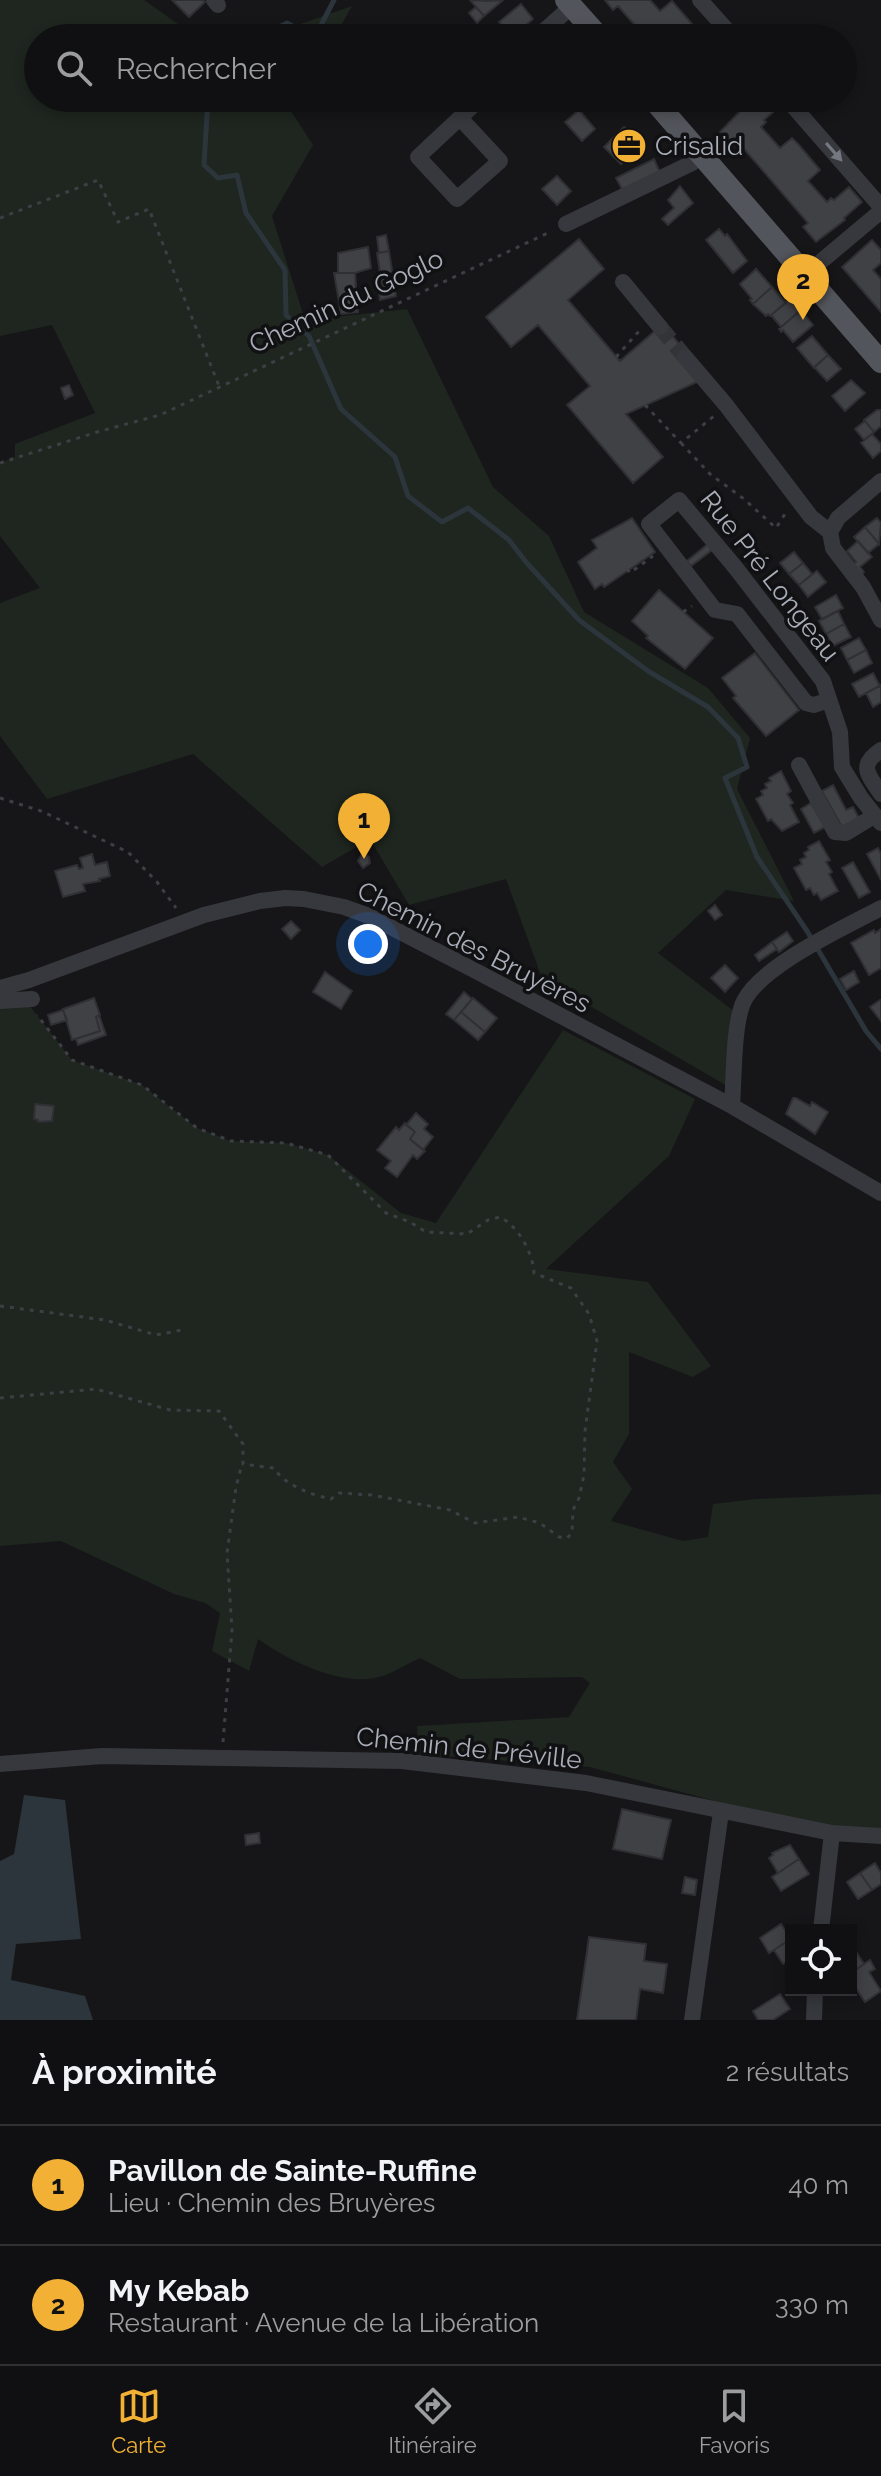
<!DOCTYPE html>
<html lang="fr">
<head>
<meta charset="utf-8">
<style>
	:root { --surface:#101012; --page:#1e1e20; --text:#f1f3f6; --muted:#9c9d9f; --line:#303032; --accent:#f2b134 }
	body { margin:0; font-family:Raleway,sans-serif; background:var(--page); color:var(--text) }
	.controls { position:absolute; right:24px; bottom:24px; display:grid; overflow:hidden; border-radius:0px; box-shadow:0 4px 12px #0003 }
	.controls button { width:72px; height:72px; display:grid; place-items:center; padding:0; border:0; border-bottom:2px solid var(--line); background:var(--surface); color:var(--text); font:40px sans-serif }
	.you { position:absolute; left:368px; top:944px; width:28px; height:28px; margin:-20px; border:6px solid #fff; border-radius:50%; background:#1a73e8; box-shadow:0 0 0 12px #1a73e833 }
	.badge { display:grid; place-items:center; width:52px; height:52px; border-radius:50%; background:var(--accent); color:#111; font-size:26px; font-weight:700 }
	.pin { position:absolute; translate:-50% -66px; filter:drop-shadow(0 2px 4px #0008) }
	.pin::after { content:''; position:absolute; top:42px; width:28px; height:24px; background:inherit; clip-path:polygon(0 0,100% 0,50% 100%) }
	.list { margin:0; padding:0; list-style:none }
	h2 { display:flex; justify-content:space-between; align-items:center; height:104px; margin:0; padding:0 32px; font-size:34px }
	h2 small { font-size:26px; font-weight:400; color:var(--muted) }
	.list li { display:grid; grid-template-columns:52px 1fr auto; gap:24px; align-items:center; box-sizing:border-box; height:120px; padding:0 32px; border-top:2px solid var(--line) }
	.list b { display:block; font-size:30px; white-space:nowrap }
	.list p { margin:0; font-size:26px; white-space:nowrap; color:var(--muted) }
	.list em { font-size:26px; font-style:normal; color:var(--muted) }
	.icon { flex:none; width:44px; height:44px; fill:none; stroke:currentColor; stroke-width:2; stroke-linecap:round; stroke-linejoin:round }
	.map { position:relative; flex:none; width:881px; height:2020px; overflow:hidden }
	.search { position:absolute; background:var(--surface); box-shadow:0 4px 12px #0003; left:24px; right:24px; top:24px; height:88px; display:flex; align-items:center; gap:20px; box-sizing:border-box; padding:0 28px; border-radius:44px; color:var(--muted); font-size:30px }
	.sheet { height:344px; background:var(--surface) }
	nav { display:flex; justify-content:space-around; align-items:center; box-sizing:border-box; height:112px; border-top:2px solid var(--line); background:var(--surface); font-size:22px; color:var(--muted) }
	nav a { display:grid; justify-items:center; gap:4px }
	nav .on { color:var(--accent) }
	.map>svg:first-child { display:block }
	.green { fill:#1e261f }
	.water { fill:#2c353c }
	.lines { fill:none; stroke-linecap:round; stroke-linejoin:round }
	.stream { stroke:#2c353c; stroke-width:5 }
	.building { fill:#404145; stroke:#303034; stroke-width:2 }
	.minor-tunnel { stroke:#333438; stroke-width:16; stroke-dasharray:16 8; stroke-linecap:butt }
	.path { stroke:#3d3f44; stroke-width:3; stroke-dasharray:4 6; stroke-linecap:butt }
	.minor { stroke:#37383d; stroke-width:16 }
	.major { stroke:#53555c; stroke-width:22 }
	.oneway { fill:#757881 }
	.labels { text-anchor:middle; stroke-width:7; stroke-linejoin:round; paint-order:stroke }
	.poi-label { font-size:26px; fill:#a8adb8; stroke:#111113; text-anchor:start }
	.street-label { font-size:26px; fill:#a8adb8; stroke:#111113 }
</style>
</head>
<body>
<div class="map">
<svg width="881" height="2020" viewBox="0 0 881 2020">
	<rect width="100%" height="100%" fill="#161618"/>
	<path class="green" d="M0,0H144L198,38H38V98H299L291,111L313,145L272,216L305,320L407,309L493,487L549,536L584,612L708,688L750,738L737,789L794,901L726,890L658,953L739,1015L734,1090L542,978L506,879L409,905L370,839L322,867L193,754L47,799L0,736V603L40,588L0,536V463L15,457V444L95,413L52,325L0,336Z
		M352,6L334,38H260Z
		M29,1005L72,1060L142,1085L197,1128L231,1141L286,1143L328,1155L401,1213L436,1223L563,1030L695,1099L669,1156L546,1269L648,1282L711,1366L693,1377L629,1352V1434L613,1462L632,1489L611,1521L683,1541L708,1537L713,1504L755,1499L881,1494V1836L832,1833L590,1767L418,1754L417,1726L569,1717L590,1683L582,1677L460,1679L420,1658C406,1664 389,1676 374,1678C338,1685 287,1660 258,1639L249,1671L212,1651L220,1613L205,1603L174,1594L61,1541L0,1546V1007Z"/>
	<path class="water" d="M24,1795L65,1800L81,1939L16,1944L11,1980L85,1996L93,2020H0V1861L14,1854Z"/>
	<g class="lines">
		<path class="stream" d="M258,38L287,23L305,33L318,31L334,0
			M208,98L204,165L218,178L237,175L246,213L285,270L286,315L309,336L341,409L395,457L408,496L442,522L468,508L509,540L526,562L579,620L648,671L708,707L738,738L747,767L725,778L757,857L807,931L866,1031L881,1049"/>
	</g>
	<path class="building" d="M172,0H203L205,2L189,17Z
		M470,0L488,1L503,0L484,16Z
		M605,0H650L660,11L672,1L700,33L695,38H646L618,6L613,10Z
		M521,4L533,19L517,33L511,26L506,30L499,22Z
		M476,7L484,16L477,23L469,13Z
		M759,98H771L779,107L764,120L766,122L761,127L780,148L792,138L799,145L820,170L808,181L827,202L831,198L834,200L849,187L862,202L844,218L845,220L816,242L803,227L808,223L738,142L733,147L720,132L745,106L747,108Z
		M579,110L595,129L582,141L565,122Z
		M624,127L641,144L621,164L604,147Z
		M654,159L661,175L624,193L616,178Z
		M557,176L571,191L557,205L542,189Z
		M680,186L693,203L668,225L662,219L674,208L668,200Z
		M719,229L725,236L727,234L747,261L733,273L706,240Z
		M386,235L389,251L379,253L377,237Z
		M579,239L604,269L568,300L620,361L663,324L688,355L697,382L626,414L663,457L633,483L567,405L590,386L538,325L511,347L486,317Z
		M872,240L881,250V263L873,270L881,279V312L842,267Z
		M368,247L371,268L355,273H338V253Z
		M389,251L396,296L380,300L378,286L382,285L377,253Z
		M756,269L772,287L753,304L750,300L752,299L740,284Z
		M334,273H355L358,312L341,314Z
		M772,287L786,303L770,316L768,314L766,316L753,304Z
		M791,298L801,310L781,327L771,315Z
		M801,310L813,325L793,342L783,330L781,332L779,329Z
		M812,336L828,355L814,368L797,348Z
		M828,355L841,369L827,381L814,367Z
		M851,380L865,393L845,411L832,396Z
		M69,385L73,395L65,399L61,388Z
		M877,410H881V426L874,432L864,420Z
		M865,421L874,432L864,440L855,429Z
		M872,434L881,444V451L873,458L861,443Z
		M632,518L655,552L604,587L602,584L595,589L578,562L597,548L592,540Z
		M877,518L881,523L879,544L865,527Z
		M865,527L879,544L868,553L854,537Z
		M858,541L872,557L860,567L864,572L859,577L850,566L856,562L847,551Z
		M708,544L712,550L691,566L687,561Z
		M794,552L803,563L789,574L780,563Z
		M803,563L812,574L799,585L789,574Z
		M817,571L826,582L808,597L799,585Z
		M659,590L713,638L685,669L646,638L648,636L632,621Z
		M836,595L843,608L822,619L815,607Z
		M838,611L844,624L826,634L819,621Z
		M844,624L851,637L833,646L826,634Z
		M859,638L866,650L847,660L841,648Z
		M866,650L872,663L854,673L847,660Z
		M755,653L799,710L766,736L733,698L736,696L722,678Z
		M873,673L880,686L859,697L852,684Z
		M881,685V702L873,707L866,693Z
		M781,771L791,791L787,794L793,803L790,805L799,822L782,831L771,819L768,821L756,799L763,795L761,791L767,788L765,784L771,781L769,778Z
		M833,785L846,810L853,807L859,818L842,827L822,791Z
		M811,803L825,827L814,833L801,809Z
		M819,841L830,860L826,862L832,872L829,874L838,891L821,900L817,893L814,895L810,888L806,890L794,868L802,864L800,860L806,857L804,853L809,850L808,847Z
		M878,848L881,854V880L867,854Z
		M363,852L369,857L370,863L363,868L358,861Z
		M92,854L95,865L107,862L110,876L99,879L100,881L83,884L85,891L63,897L55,871L77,865L79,869L83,868L80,858Z
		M853,862L870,892L859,898L842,868Z
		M715,905L722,915L715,920L708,911Z
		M291,921L300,930L291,939L282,929Z
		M881,929V968L869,975L851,943L874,930L875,933Z
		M787,932L793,941L779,952L772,942Z
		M772,942L777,949L759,961L755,955Z
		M725,965L738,978L725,992L711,978Z
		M854,971L859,982L846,990L840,979Z
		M325,972L352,991L341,1009L313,992Z
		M464,992L472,999L454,1020L446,1014Z
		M94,998L100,1015L96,1017L100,1031L72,1040L63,1009Z
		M473,998L497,1018L485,1032L461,1012Z
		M880,1000L881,1001V1021L870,1007Z
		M63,1010L67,1020L51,1025L48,1015Z
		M461,1012L485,1032L478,1040L454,1020Z
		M99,1015L106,1035L78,1045L76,1039L100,1031L96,1017Z
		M793,1098H796L810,1106L812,1102L828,1112L815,1134L786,1114Z
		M35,1104L54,1106L52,1121L38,1122V1120L34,1119Z
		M416,1113L428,1124L424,1129L433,1137L423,1150L410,1139L415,1132L406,1125Z
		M405,1123L415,1132L410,1139L425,1151L417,1159L413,1155L397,1177L385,1168L391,1161L377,1150L396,1127L399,1130Z
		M622,1809L671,1820L662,1859L613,1849Z
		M259,1833L260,1843L246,1845L245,1835Z
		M790,1845L799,1859L778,1873L769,1858L773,1855L772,1853Z
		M799,1859L809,1874L781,1891L772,1877Z
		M875,1863L881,1873V1884L872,1890L860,1873Z
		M860,1873L872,1890L858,1899L847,1882Z
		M685,1877L697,1880L695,1895L682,1893Z
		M781,1924L791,1939L769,1953L760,1938Z
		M589,1937L646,1944L644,1961L667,1964L663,1993L640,1989L636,2020H577Z
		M791,1939V1959L783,1964L774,1950Z
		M853,1947L864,1964L851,1973V1949Z
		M870,1960L875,1969L869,1972L881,1991L865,2002L851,1981V1973Z
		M780,1994L790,2009L773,2020H758L753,2011Z"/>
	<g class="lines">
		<path class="minor-tunnel" d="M660,327L685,357"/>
		<path class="path" d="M0,218L98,180L118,222L149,209L219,386
			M616,357L641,329
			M645,405L681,443L714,416
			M681,443L710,474L744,499L776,528L787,511
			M0,463L97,432L160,415L552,231
			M627,569L630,573L653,556
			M683,612L692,606
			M0,798L41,811L128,852L157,882L176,908
			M0,1306L105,1320L156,1335L182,1330
			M0,1398L96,1389L170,1410L219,1411L243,1444V1464L274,1468C284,1485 312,1495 331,1499L339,1493L372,1495L450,1510L475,1523L518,1517L540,1523L559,1537L567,1538L572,1533L573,1510L579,1498L584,1475L585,1431L597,1341L589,1314L571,1288L534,1273C533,1253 518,1226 500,1217L488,1220L467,1234L426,1232L410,1222L386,1213L328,1155L286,1143L231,1141L197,1128L142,1085L72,1060L37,1015
			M223,1742L232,1630L227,1553L236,1487L242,1464"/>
		<path class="minor" d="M214,0L218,5
			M700,0L734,38
			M536,38L572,6
			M786,98L881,207
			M460,118L500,161L457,199L418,157L481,98
			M566,224L692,163L701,155
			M805,275L881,211
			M623,282L660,327
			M685,357L726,405L811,517L830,532
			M881,481L838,518L830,532L833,548L863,587L881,620
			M829,700L814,705L806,703L737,614L715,610L649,524L679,500L735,567L823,681L840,732L842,767L861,798L881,823
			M881,750C857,766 869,775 881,794
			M799,765L835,832L846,833L874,816
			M0,988L29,980L204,915L260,901L285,898L304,899L344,907L369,916L470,968L732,1106L881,1193
			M0,1001L32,999
			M732,1106C734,1080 733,1023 744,1001C762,965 845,927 881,908
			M0,1764L102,1756L402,1761L586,1783L832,1833L881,1836
			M821,1930L832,1833
			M692,2020L721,1812
			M814,2020L815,1990"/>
		<path class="major" d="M566,0L600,38
			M652,98L881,362"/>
	</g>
	<defs><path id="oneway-solid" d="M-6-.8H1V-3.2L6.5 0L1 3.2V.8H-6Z" transform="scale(2)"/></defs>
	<use class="oneway" href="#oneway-solid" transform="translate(834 152) rotate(49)"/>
	<defs>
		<symbol id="office-disc" viewBox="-11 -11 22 22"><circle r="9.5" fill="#f2b134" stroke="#111113"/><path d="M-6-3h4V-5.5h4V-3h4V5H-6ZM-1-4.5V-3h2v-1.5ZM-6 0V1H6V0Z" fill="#111"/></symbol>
	</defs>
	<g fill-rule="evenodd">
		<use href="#office-disc" x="609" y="126" width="40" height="40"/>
	</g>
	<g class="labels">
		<g class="poi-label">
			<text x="655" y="155">Crisalid</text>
		</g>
		<g class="street-label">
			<text transform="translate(346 301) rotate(-25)" y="9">Chemin du Goglo</text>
			<text transform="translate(770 576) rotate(52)" y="9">Rue Pré Longeau</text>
			<text transform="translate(474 947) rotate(27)" y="9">Chemin des Bruyères</text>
			<text transform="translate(469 1748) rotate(6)" y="9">Chemin de Préville</text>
		</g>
	</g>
</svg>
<div class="controls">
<button><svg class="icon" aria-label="locate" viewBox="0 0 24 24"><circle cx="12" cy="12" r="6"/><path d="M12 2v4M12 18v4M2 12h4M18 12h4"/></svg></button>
</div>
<div class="you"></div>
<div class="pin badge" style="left:364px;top:859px">1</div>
<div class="pin badge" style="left:803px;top:320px">2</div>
<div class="search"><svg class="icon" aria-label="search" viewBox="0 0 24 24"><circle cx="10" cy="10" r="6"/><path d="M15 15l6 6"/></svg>Rechercher</div>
</div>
<section class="sheet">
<h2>À proximité<small>2 résultats</small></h2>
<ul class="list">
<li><span class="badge">1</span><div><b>Pavillon de Sainte-Ruffine</b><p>Lieu · Chemin des Bruyères</p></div><em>40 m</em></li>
<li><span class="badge">2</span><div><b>My Kebab</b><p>Restaurant · Avenue de la Libération</p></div><em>330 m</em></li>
</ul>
</section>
<nav>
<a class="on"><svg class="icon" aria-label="map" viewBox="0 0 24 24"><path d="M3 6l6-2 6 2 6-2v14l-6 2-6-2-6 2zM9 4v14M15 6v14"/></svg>Carte</a>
<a><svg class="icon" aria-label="directions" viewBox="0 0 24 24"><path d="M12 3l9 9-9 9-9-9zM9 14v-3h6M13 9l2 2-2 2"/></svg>Itinéraire</a>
<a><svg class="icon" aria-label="saved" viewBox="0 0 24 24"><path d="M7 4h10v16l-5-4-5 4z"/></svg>Favoris</a>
</nav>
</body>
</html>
